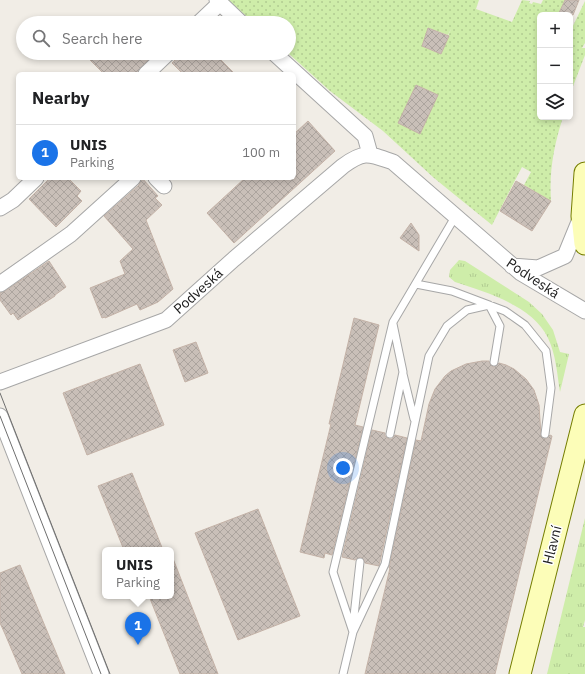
<!DOCTYPE html>
<html lang="en">
<head>
<meta charset="utf-8">
<style>
	:root { --surface:#fff; --page:#f2f2f2; --text:#202124; --muted:#757577; --line:#e0e0e0; --accent:#1a73e8 }
	body { margin:0; font-family:"IBM Plex Sans",sans-serif; background:var(--page); color:var(--text) }
	.controls { position:absolute; right:12px; top:12px; display:grid; overflow:hidden; border-radius:6px; box-shadow:0 2px 6px #0003 }
	.controls button { width:36px; height:36px; display:grid; place-items:center; padding:0; border:0; border-bottom:1px solid var(--line); background:var(--surface); color:var(--text); font:20px sans-serif }
	.you { position:absolute; left:343px; top:468px; width:14px; height:14px; margin:-10px; border:3px solid #fff; border-radius:50%; background:#1a73e8; box-shadow:0 0 0 6px #1a73e833 }
	.badge { display:grid; place-items:center; width:26px; height:26px; border-radius:50%; background:var(--accent); color:#fff; font-size:13px; font-weight:700 }
	.pin { position:absolute; translate:-50% -33px; filter:drop-shadow(0 1px 2px #0008) }
	.pin::after { content:''; position:absolute; top:21px; width:14px; height:12px; background:inherit; clip-path:polygon(0 0,100% 0,50% 100%) }
	.popup { position:absolute; left:102px; top:547px; width:72px; height:52px; box-sizing:border-box; display:grid; place-content:center; border-radius:6px; background:var(--surface); filter:drop-shadow(0 1px 3px #0005); font-size:13px; white-space:nowrap; color:var(--muted) }
	.popup b { font-size:15px; color:var(--text) }
	.popup::after { content:''; position:absolute; left:50%; top:100%; margin-left:-8px; border:8px solid transparent; border-top-color:var(--surface) }
	.list { margin:0; padding:0; list-style:none }
	h2 { display:flex; justify-content:space-between; align-items:center; height:52px; margin:0; padding:0 16px; font-size:17px }
	h2 small { font-size:13px; font-weight:400; color:var(--muted) }
	.list li { display:grid; grid-template-columns:26px 1fr auto; gap:12px; align-items:center; box-sizing:border-box; height:56px; padding:0 16px; border-top:1px solid var(--line) }
	.list b { display:block; font-size:15px; white-space:nowrap }
	.list p { margin:0; font-size:13px; white-space:nowrap; color:var(--muted) }
	.list em { font-size:13px; font-style:normal; color:var(--muted) }
	.icon { flex:none; width:22px; height:22px; fill:none; stroke:currentColor; stroke-width:2; stroke-linecap:round; stroke-linejoin:round }
	.map { position:relative; flex:none; width:585px; height:674px; overflow:hidden }
	.search { position:absolute; background:var(--surface); box-shadow:0 2px 6px #0003; left:16px; top:16px; width:280px; height:44px; display:flex; align-items:center; gap:10px; box-sizing:border-box; padding:0 14px; border-radius:22px; color:var(--muted); font-size:15px }
	.panel { position:absolute; background:var(--surface); box-shadow:0 2px 6px #0003; left:16px; top:72px; width:280px; height:108px; border-radius:6px }
	.map>svg:first-child { display:block }
	.grass { fill:url(#grass-tufts) }
	.garden { fill:url(#garden-dots); fill-rule:evenodd }
	.building { fill:url(#building-cross-hatch); stroke:#c4b2a7 }
	.lines { fill:none; stroke-linecap:round; stroke-linejoin:round }
	.lane-casing { stroke:#a7a7a7; stroke-width:9 }
	.street-casing { stroke:#a7a7a7; stroke-width:17 }
	.secondary-casing { stroke:#757e00; stroke-width:23 }
	.lane { stroke:#fff; stroke-width:7 }
	.street { stroke:#fff; stroke-width:15 }
	.secondary { stroke:#fcfdb8; stroke-width:21 }
	.tram { stroke:#6e6e6e; stroke-width:1 }
	.labels { text-anchor:middle; stroke-width:3; stroke-linejoin:round; paint-order:stroke }
	.street-label { font-size:14px; fill:#202020; stroke:#fff }
</style>
</head>
<body>
<div class="map">
<svg width="585" height="674" viewBox="0 0 585 674">
	<defs>
		<pattern id="grass-tufts" width="24" height="20" patternUnits="userSpaceOnUse"><rect width="24" height="20" fill="#ceeda9"/><path d="M3 7l-1-3M5 7V3M7 7l1-3M15 17l-1-3M17 17v-4M19 17l1-3" fill="none" stroke="#b1cb91"/></pattern>
		<pattern id="garden-dots" width="8" height="8" patternUnits="userSpaceOnUse"><rect width="8" height="8" fill="#ceeda9"/><path d="M2 2h.1M6 6h.1" fill="none" stroke="#b1cb91" stroke-width="1.8" stroke-linecap="round"/></pattern>
		<pattern id="building-cross-hatch" width="8" height="8" patternUnits="userSpaceOnUse"><rect width="8" height="8" fill="#c9bfb8"/><path d="M0 0l8 8M0 8l8-8" fill="none" stroke="#aca49e"/></pattern>
	</defs>
	<rect width="100%" height="100%" fill="#f1ede6"/>
	<path class="grass" d="M459,260L465,261L529,302L542,314L553,330L560,352L569,354L560,392C557,373 556,355 548,338C533,306 486,292 455,282L449,277L450,270Z
		M585,518V620L583,627H585V674H547Z"/>
	<path class="garden" d="M228,0H479L476,9L512,22L522,0L530,1L529,3L532,4L533,2L541,4L543,0H565L559,15H540V117H563C554,145 549,171 551,201L524,185L531,172L522,167L492,225L434,178L383,131L330,91L288,53L289,23L253,22ZM428,28L448,35L451,29L441,54L422,46Z
		M585,1V43L582,48H585V55L570,94V32Z"/>
	<path class="building" d="M565,0H579L573,15H558Z
		M428,28L449,36L441,54L422,46Z
		M97,53H141L148,60L140,68L137,74H104L90,60Z
		M182,53H214L235,74H183L172,63Z
		M416,85L438,95L420,134L398,123Z
		M308,121L335,151L234,243L207,213L245,178H294V134Z
		M50,178H68L81,191L77,196L82,201L56,227L29,199Z
		M142,178L158,196L155,198L162,205L146,220L173,289L158,302L140,310L137,304L105,318V317L102,318L90,288L125,274L120,261L133,249L104,216L139,185Z
		M516,181L551,201L532,231L500,211Z
		M411,223L419,235V251L400,238Z
		M49,261L66,287L55,295V296L18,320L13,313L11,315L0,300V293L5,291Z
		M354,318L379,325L355,425L363,427L332,555L325,553L324,558L300,552L331,424H329Z
		M196,342L208,373L185,382L173,350Z
		M482,361H489L490,364L493,367L496,366L499,363L506,365L514,369L526,379L534,390L539,405L541,436L545,439L547,438L550,435L552,436L495,674H365L390,568H389L416,440L421,441L429,404L435,389L445,376L451,371L466,364Z
		M140,364L164,425L87,455L63,393Z
		M372,430L385,433V436L389,439H392L395,435L407,438L379,566L365,563L364,560L361,557L358,558L355,560L342,557Z
		M132,473L163,550H124L98,486Z
		M258,509L300,616L238,640L195,533Z
		M171,556H172L218,674H180L149,596H171Z
		M20,565L42,619L65,674H22L5,634L0,623V573Z"/>
	<g class="lines">
		<defs>
			<path id="lane" d="M416,284L452,291L505,311L525,325L546,351L551,388L545,434
				M403,374L414,419
				M390,434L403,372L393,324
				M353,625L360,562
				M353,632L385,564L429,356L447,326L467,310L489,305L500,326L494,362
				M343,674L353,632L333,572L393,322L455,217"/>
			<path id="street" d="M217,0L241,23
				M199,23L220,3
				M274,53L365,136L370,154
				M146,74L168,53
				M156,178L164,186
				M0,208L13,200L36,178
				M512,266L538,268L565,256L581,217
				M0,284L71,234L133,178
				M0,382L166,320L234,259L343,166C365,150 369,154 393,162L521,273L585,311
				M0,416L101,674"/>
			<path id="secondary" d="M585,173L582,216L585,244
				M520,674L585,415"/>
		</defs>
		<use href="#lane" class="lane-casing"/>
		<use href="#street" class="street-casing"/>
		<use href="#secondary" class="secondary-casing"/>
		<use href="#lane" class="lane"/>
		<use href="#street" class="street"/>
		<use href="#secondary" class="secondary"/>
		<path class="tram" d="M0,393L110,674
			M0,416L101,674"/>
	</g>
	<g class="labels">
		<g class="street-label">
			<text transform="translate(533 278) rotate(34)" y="5">Podveská</text>
			<text transform="translate(198 291) rotate(-42)" y="5">Podveská</text>
			<text transform="translate(552 545) rotate(-76)" y="5">Hlavní</text>
		</g>
	</g>
</svg>
<div class="controls">
<button>+</button>
<button>−</button>
<button><svg class="icon" aria-label="layers" viewBox="0 0 24 24"><path d="M12 4l9 5-9 5-9-5zM3 14l9 5 9-5"/></svg></button>
</div>
<div class="you"></div>
<div class="pin badge" style="left:138px;top:645px">1</div>
<div class="popup"><b>UNIS</b>Parking</div>
<div class="search"><svg class="icon" aria-label="search" viewBox="0 0 24 24"><circle cx="10" cy="10" r="6"/><path d="M15 15l6 6"/></svg>Search here</div>
<section class="panel">
<h2>Nearby<small></small></h2>
<ul class="list">
<li><span class="badge">1</span><div><b>UNIS</b><p>Parking</p></div><em>100 m</em></li>
</ul>
</section>
</div>
</body>
</html>
